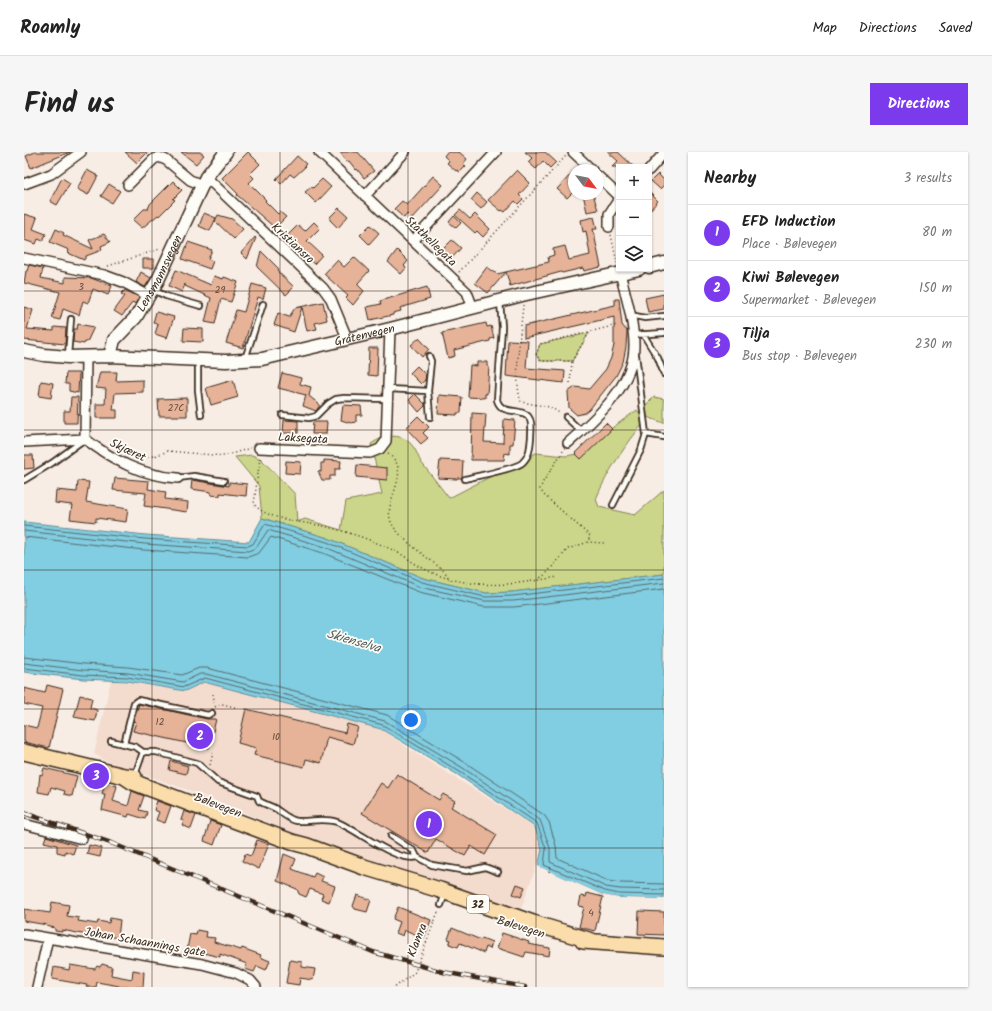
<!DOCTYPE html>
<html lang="en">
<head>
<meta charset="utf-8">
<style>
	:root { --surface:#fff; --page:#f6f6f6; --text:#222; --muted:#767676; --line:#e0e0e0; --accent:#7c3aed }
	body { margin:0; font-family:Kalam,sans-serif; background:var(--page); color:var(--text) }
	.controls { position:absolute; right:12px; top:12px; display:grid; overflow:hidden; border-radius:0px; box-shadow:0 1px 3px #0004 }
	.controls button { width:36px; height:36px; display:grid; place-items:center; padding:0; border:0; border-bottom:1px solid var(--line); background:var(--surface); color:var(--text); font:20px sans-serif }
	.compass { position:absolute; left:544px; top:12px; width:36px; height:36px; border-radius:50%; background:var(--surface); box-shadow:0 1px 3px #0004; rotate:122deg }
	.you { position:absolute; left:387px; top:568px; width:14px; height:14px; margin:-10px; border:3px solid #fff; border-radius:50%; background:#1a73e8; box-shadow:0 0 0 6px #1a73e833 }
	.badge { display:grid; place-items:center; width:26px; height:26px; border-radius:50%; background:var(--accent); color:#fff; font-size:13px; font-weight:700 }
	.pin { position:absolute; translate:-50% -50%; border:2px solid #fff; box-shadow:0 1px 4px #0006 }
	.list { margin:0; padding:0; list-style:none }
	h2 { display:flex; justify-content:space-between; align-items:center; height:52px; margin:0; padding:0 16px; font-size:17px }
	h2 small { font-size:13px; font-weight:400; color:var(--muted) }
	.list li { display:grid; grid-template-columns:26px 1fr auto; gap:12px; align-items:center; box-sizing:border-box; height:56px; padding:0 16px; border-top:1px solid var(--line) }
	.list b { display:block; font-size:15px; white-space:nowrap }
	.list p { margin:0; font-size:13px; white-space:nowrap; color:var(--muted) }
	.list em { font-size:13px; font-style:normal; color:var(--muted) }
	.icon { flex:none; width:22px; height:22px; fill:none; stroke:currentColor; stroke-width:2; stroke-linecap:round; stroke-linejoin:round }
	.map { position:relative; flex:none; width:640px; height:835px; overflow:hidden; border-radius:0px }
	header { display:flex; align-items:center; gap:24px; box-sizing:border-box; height:56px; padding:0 20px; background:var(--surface); border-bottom:1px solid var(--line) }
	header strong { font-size:19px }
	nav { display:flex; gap:22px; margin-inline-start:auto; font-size:14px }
	.intro { display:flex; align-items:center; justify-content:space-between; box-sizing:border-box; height:96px; padding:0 24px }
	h1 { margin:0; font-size:28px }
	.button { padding:10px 18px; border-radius:0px; background:var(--accent); color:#fff; font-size:14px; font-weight:700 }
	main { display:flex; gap:24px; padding:0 24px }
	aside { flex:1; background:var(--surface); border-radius:0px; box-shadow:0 1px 3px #0004 }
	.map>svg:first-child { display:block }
	.built { fill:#f3dcce }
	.green { fill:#cbd68a; stroke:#838054 }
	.water { fill:#81cde1; stroke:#658c93 }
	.pier { fill:#f8ede4 }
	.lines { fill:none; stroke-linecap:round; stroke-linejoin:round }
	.shore { stroke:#576b6c; stroke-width:1 }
	.building { fill:#e6b399; stroke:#3b2a1e }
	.service-casing { stroke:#3b2a1e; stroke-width:8 }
	.minor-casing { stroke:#3b2a1e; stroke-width:12 }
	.tertiary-casing { stroke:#3b2a1e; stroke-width:15 }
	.primary-casing { stroke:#3b2a1e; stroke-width:18 }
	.path { stroke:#3b2a1e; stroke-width:1.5; stroke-dasharray:1 3; stroke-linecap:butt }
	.service { stroke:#fdfcf7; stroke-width:4.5 }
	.minor { stroke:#fdfcf7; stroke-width:9 }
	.tertiary { stroke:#fdfcf7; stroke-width:12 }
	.primary { stroke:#faddab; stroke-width:15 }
	.rail-casing { stroke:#3b2a1e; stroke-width:4.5 }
	.rail { stroke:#fdfcf7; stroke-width:3; stroke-dasharray:9; stroke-linecap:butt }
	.grid { fill:none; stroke:#3b2a1e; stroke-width:1; stroke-opacity:0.55 }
	.labels { text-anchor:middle; stroke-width:3.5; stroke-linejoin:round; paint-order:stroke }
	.number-label { font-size:10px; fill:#664c3d }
	.shield { fill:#fdfcf7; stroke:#75695f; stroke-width:1 }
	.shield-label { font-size:11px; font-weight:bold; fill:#3b2a1e }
	.street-label { font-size:12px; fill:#3b2a1e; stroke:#fdfcf7 }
	.water-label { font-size:13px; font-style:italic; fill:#505b58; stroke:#fdfcf7 }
</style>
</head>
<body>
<header>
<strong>Roamly</strong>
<nav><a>Map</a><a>Directions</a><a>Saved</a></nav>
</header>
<div class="intro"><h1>Find us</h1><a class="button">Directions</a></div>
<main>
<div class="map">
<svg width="640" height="835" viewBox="0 0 640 835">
	<rect width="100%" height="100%" fill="#f8ede4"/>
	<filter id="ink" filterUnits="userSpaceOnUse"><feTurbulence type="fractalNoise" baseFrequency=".025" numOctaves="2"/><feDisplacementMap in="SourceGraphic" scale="8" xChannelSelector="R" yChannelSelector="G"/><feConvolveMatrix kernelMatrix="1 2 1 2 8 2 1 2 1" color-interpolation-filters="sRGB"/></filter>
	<g filter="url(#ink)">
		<path class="built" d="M87,528L161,539L180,530L357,577L388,599L511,675L518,698L495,763L303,695L172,641L82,609L70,602Z"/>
		<path class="green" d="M565,181L548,209H517L512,203L516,192Z
			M630,245L640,247V271L623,265L622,253Z
			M613,258L621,269C601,294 584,318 572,347L575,355L611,363L640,338V422L488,440L462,441L399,426L304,386L238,366L235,334L211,305L228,303L237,307L271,342L273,370L281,367L317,378L322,349L358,342L347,292C361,282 380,280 390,296C393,300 394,305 397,310C406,322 416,334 425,346L512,301L542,304L558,301L581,281Z"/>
		<path class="water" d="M238,366L304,386L399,426L462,441L488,440L640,422V747L595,746L579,743L515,715L514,714L518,698L511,675L434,623L357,577L180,530L161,539L103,529L59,527L0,520V370L122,383L225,390Z"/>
		<path class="pier" d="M514,714L579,743L595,746L640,747V749L595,748L579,745L514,717Z"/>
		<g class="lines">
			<path class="shore" d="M0,374L121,387L224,394L229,392L241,372L303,390L398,430L461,445L489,444L640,426
				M0,379L121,392L224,399L232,396L244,378L301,395L396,435L461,449H489L640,431
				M0,385L120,398L224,405L235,401L247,385L299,401L395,440L460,455H490L640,437
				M0,505L60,512L104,515L158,523L175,516H183L363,563L442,611L520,663L525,670L532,694L533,706L584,729L597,731L640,732
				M0,511L59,518L104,521L159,530L176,522H182L361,569L439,616L516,668L526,696V710L582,735L596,737L640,738
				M0,516L59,523L103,525L160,535L181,526L359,573L436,620L513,671L522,697L520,713L581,739L595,742L640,743"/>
		</g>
		<path class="building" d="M11,0H46L7,16L2,4Z
			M101,0H124L113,11Z
			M157,0H176L180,3L172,12Z
			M224,0L236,12L226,22L230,26L225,31L242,48L241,49L254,62L256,60L262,65L251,76L213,43L214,42L198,26Z
			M316,0H334L350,19L340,26L333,17L332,18L325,9L323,10Z
			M423,0H435L443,7L439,12L442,14L436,20L433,18L432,19L423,11L425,9L420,4Z
			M501,0H521L532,10L526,16L519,9L512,17L504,10L508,6Z
			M584,0H594L610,15H588L594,9Z
			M273,4L282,12L280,14L281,15L270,25L266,22L257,32L252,27Z
			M63,18L74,24L64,43L53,37Z
			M493,18L506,31L495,43L499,47L494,52L491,49L481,60L478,58L477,59L464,48Z
			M550,19V39L543,46L533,37Z
			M634,22L640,28V33L636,37L627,29Z
			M409,24L419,33L388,67L383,62L380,66L370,57L378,49L383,53Z
			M38,26L46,31L33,53L26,49Z
			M298,27L307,35L292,51L281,40L287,35L289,36Z
			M149,29L158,38L149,47L151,48L135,64L134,63L118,76L109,68L120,57H124L126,52Z
			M85,32L96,39L88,51L77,44Z
			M625,40L634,49L625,59Z
			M453,41L463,50L457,57L447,48Z
			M559,42H569L574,58L563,60Z
			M315,56L324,64L314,76L306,68V65Z
			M436,58L446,67L451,62L466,77L459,85L453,79L451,81L431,63Z
			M180,61L192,66L186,79L175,74Z
			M0,62L13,66L9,77L22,82L19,89L14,87L12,92L0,88Z
			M194,63L208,67L219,77L210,87L191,69Z
			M430,64L437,71L432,76L425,70Z
			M570,65L573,77H569L577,115L560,119L559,116L538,121L537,120L486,134L482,120L464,141L451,131L463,115L473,122L525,110L524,105L530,103L529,97L541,94L545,108L566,103L562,79L559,80L557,68Z
			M290,70L296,76L283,89L298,103L290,112L261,86L274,73L281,79Z
			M346,73L355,81L345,92L336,83Z
			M32,77L40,81L39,83L69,97L65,88L80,82L86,90L77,94L78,98L62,104L60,108L44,101L45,98L26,90Z
			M231,85L232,86L223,107L217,101Z
			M428,88L437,96L427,107L418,98Z
			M164,90L188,98L184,107L189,109L186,117L158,107Z
			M373,98L384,109L380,114L382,116L377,122L364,110Z
			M237,99L255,117L253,119L270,135L262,143L233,115Z
			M330,105L345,119L334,131V133L340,139L329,153L322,146L324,144L300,122L313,108L320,115Z
			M119,107H130V116H119Z
			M5,113L19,116L17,126L41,131V125L67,126L88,134L84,143L69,137L64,151L59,149L55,163L39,157L36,168L28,166L36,140L0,131L2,119H3Z
			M152,118L187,133L190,124L199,127L200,125L214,130L207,150L197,147L191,172L181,170L187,146L161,134V132L158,140L145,134Z
			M117,120L127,126L121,135L112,130Z
			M228,132L242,136L239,147L234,145L219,196L202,191L212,158L220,160Z
			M403,135L406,147L376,156L377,159L369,161V163L346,168L343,155L357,152L356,149Z
			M101,138L115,145L111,152L109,150L98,164L90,159L101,144L97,142Z
			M640,142V157L624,160L621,146Z
			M591,147H595L598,173L603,179L602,195L599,210L592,224L565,258L561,261L553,263L545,256L544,240L551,235L565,237L582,217L587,206L590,193V165L500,186V174L591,153Z
			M299,150L303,168L291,171L293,177L283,179L278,155L270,180L250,173L254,161L265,165L271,156Z
			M0,155L9,158L3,177L30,179V175L42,176L41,192L0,188Z
			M132,160L150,165L143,186L131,182L134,172L129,171Z
			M462,171L463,175L467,174L470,186L466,187V189L430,198L431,204L424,206L418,181Z
			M54,172L70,175L63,190H61L60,192L49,190L50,177H53Z
			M160,176L179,177V190L159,189Z
			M395,186L405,197L398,205L387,193Z
			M484,188L504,189L502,216L541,219L540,231L482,224Z
			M345,196H354L353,224L344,223Z
			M453,210H463V214L465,215L463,242H461V246L444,245L446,213L453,214Z
			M393,214L402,223L401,228L397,232L386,221Z
			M76,220H93L92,229L119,228V240L91,241L89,258H93V266H72V252H81L82,237L72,236Z
			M42,221H55L54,241L45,239V232H41Z
			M258,221L277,226L276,232L287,235L285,244L296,253L292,259L279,254L282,243L254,236Z
			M209,228L214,245L187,253L182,236Z
			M17,229L29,231L27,246L15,244Z
			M391,242L401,252V254L395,260L385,248Z
			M415,243L438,245L437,261H433V263L414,262Z
			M47,245H54L53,271H40V259H46Z
			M163,246V264H135L134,247Z
			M319,253L337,254L338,263H332V270L327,271L317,268Z
			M448,261L462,262L460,290L479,291L480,267L491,268L489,292H486V302L481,301L480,308H447Z
			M394,264L405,275L399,281L404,286L397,292L382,276Z
			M260,268L274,269V281H259Z
			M289,270H303L302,282H288Z
			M582,271L588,277L557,307L551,301Z
			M0,303H9L10,316L0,317Z
			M300,308L317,309L316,317H311V324H306V328H298L294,319L297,320V311H300Z
			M416,308L439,309L438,326H433V327L414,326Z
			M262,309L277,310L276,322L261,321Z
			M333,313L363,316V328L332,325Z
			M91,326L125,329L124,337L142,340L141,347L164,350L163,360L120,354L122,341L89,338Z
			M168,328L205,334V330L223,332L222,344L196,341V344L187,343V340L167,337Z
			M54,329L65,330L62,350L104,357L102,370L72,366V370L46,367L48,353L31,351L32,338L53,340Z
			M23,533L39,537L25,596L0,590V573L13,576L18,556L0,552V536L21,541Z
			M56,543L68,546L66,556L73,558L71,569L50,565Z
			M115,552L183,567H192L185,596L109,579L112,570L109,569Z
			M222,557L321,581L323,572L334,575L329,592L303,585L297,611L282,607L280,615L230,603L232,596L214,591Z
			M147,609L164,614L162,622L145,618Z
			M20,616L53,624L48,644L40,642L41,639L27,635L25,642L14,640L16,622L18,623Z
			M373,622L415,648L419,642L431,649L427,655L473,683L461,703L447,694L441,704L412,687L404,701L338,661L357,631L364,636Z
			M81,631L93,634L89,649L104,654L108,639L120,644L115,658L123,660L121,667L105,662L104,665L78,658L81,642H78Z
			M133,649L147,654L141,671L132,668L135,660L130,658Z
			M160,659L172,663L167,677L158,673L160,669L157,668Z
			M186,669L197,673L190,693L180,689Z
			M22,684L52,693L49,702L41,699V702L33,700V693L20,690Z
			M233,688L245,692L235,717L218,709L221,702L227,704Z
			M65,693L78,696L76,705L63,702Z
			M260,702L272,707L268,717L289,725L291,721L299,725L297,729L311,734L305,750L297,747L299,742L286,737L282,745L275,742L273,737L253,729Z
			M493,732L501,735L497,745L489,742Z
			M563,741L579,745L571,779L555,775L560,755L555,754L557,744L562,745Z
			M333,743L347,748L343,760L331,757L329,754Z
			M28,750L45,753L43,764L55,766L54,769L73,772L74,769L85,771L86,766L96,768L94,786L73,782V784L63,783L38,778V780L31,779V776L22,774L23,773L0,769V757L26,761Z
			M374,755L407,768L400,786L381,778L379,784L372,781L376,770L369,767Z
			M615,759L640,760V783L614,782Z
			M428,776L457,788L458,786L468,790L466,797L462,795L460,801L436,791L434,795L425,792L427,788L424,787Z
			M173,778L183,780L182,785L191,786L190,790L217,798L218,796L237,803L236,805L246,809L242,818L233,814L230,820L221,817L223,812L196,802V805L163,797L166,782L172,783Z
			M478,781L505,790L504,792L526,796L525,804L502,800L500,805L473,796Z
			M266,808L278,810V815L291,817L289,828L276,826L275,833L262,831Z
			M78,812L88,815L87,823L108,827L109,818L120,820L119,835H95V834L73,830L72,835H62L63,833L28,827L30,815L45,818L46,813L71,817L73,814L76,815Z"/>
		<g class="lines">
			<defs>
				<path id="service" d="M129,138L142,144L177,154
					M606,163L621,166L640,164
					M619,182L634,206L640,222
					M609,183L640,181
					M44,203L47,167
					M405,204L407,209L404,239L406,265
					M221,207L239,152
					M174,208V238L177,263
					M364,237L404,239
					M258,263L285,266L292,264L304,252L312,247L320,246L363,247
					M542,265L557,279
					M622,282L640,285
					M154,326L170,324L200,329
					M441,327C452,324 491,317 498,311C506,304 506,295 507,285C507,278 509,270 504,264C495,255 478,264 473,248L478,175L476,149
					M0,328L28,311L58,289
					M589,353L617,298L622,282L612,203
					M87,589L112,595L119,600H132L173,611L194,630L233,644L235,649C240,652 247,654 252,657C258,661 265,668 273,669C286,670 299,665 313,670C332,677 373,711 393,705
					M100,592L110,551L114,548L184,563L188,561
					M111,623L119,600
					M367,684L390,699L393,705L408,713L443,719L461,715L474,720
					M417,753L421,742"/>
				<path id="minor" d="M295,0L443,140L449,156
					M549,0L568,18
					M625,18L640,1
					M574,24L595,44
					M182,25L299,136L307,147L323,186
					M0,32L27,22L57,0
					M104,33L130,7L135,5L142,8L166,28L178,33
					M341,44L381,0
					M585,75V62L595,47
					M390,88L472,0
					M0,106L80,123L99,130L125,144
					M61,287L62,205
					M0,290L61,287C89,308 118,324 154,326
					M544,291C571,267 610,234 610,194C610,169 602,145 596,121
					M235,296L346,301L356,297L362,289L366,177
					M0,672L58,687
					M0,782L178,812L212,821L226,828L232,835
					M13,835L24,786"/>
				<g id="tertiary">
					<path d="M625,115L640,111"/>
					<path id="s1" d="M0,199L20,203L44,205L86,204L202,209L238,207L366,177L498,143L615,117"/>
					<path id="s2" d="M86,204L90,188L112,165L134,128L182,25L202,0"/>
				</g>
				<path id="primary" d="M0,600L100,624L110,625
					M100,624L109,630L268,690L283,694L340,715L416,738L509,771L568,789
					M559,789L640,795"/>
			</defs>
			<use href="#service" class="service-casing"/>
			<use href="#minor" class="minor-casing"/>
			<use href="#tertiary" class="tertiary-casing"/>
			<use href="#primary" class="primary-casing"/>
			<path class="path" d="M587,83L593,111
				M84,114L136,97
				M435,120L542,4
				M499,153C497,179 489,225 497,250L526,255L537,262
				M565,181L548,209H517L512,203L516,192L593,173
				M546,231L548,209
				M539,299L519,330L516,337L520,343L566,384L564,390
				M364,302C391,320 356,350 368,372C376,387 407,408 421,420L426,428
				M112,306L131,304L144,299L200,304L227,296
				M236,306L230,352C243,369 284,370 304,375C328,381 353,390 375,401C382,405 388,410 395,414C409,422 425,428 441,430C472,436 503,430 534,425
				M513,428L522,422L544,397L564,390L581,391
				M189,542L191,554
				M191,555L198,552L214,556
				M186,613L189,601
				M525,720L528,713
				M371,835L391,820L414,760"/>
			<use href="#service" class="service"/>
			<use href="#minor" class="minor"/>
			<use href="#tertiary" class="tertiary"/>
			<use href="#primary" class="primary"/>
			<defs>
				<path id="rail" d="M0,661L87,691L349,800L419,820L501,835"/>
			</defs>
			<use href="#rail" class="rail-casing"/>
			<use href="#rail" class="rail"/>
		</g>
	</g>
	<path class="grid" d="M128,0V835M256,0V835M384,0V835M512,0V835M0,139H640M0,278H640M0,418H640M0,557H640M0,696H640"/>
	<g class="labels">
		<g class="number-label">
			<text x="57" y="138">3</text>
			<text x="196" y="141">29</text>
			<text x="152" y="259">27C</text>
			<text x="136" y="573">12</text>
			<text x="252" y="588">10</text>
			<text x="567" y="764">4</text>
		</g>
		<rect class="shield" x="443" y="743" width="22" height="18" rx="3"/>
		<g class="shield-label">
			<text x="454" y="756">32</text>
		</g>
		<g class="street-label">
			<text transform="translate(407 89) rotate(44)" y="4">Stathellegata</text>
			<text transform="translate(269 91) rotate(43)" y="4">Kristiansro</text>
			<text dy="4" stroke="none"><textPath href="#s2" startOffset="98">Lensmannsvegen</textPath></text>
			<text dy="4" stroke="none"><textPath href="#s1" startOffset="344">Gråtenvegen</textPath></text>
			<text transform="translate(279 286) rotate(3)" y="4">Laksegata</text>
			<text transform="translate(104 298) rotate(25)" y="4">Skjæret</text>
			<text transform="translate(194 653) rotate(21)" y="4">Bølevegen</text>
			<text transform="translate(497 775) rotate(17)" y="4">Bølevegen</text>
			<text transform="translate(393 788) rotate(-68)" y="4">Klamra</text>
			<text transform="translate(121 790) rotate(10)" y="4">Johan Schaannings gate</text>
		</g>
		<g class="water-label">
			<text transform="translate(330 488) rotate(16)" y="5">Skienselva</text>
		</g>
	</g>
</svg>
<div class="controls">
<button>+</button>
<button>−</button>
<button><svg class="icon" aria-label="layers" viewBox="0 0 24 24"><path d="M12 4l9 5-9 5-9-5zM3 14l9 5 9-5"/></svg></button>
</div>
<svg class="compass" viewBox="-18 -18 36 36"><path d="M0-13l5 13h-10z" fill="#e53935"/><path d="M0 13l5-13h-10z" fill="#767676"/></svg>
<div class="you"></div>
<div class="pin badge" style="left:405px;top:672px">1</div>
<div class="pin badge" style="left:176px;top:584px">2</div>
<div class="pin badge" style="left:72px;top:624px">3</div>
</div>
<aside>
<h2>Nearby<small>3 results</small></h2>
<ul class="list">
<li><span class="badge">1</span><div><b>EFD Induction</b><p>Place · Bølevegen</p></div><em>80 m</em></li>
<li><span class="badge">2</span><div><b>Kiwi Bølevegen</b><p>Supermarket · Bølevegen</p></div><em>150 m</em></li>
<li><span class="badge">3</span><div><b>Tilja</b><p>Bus stop · Bølevegen</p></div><em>230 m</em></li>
</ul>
</aside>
</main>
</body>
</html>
